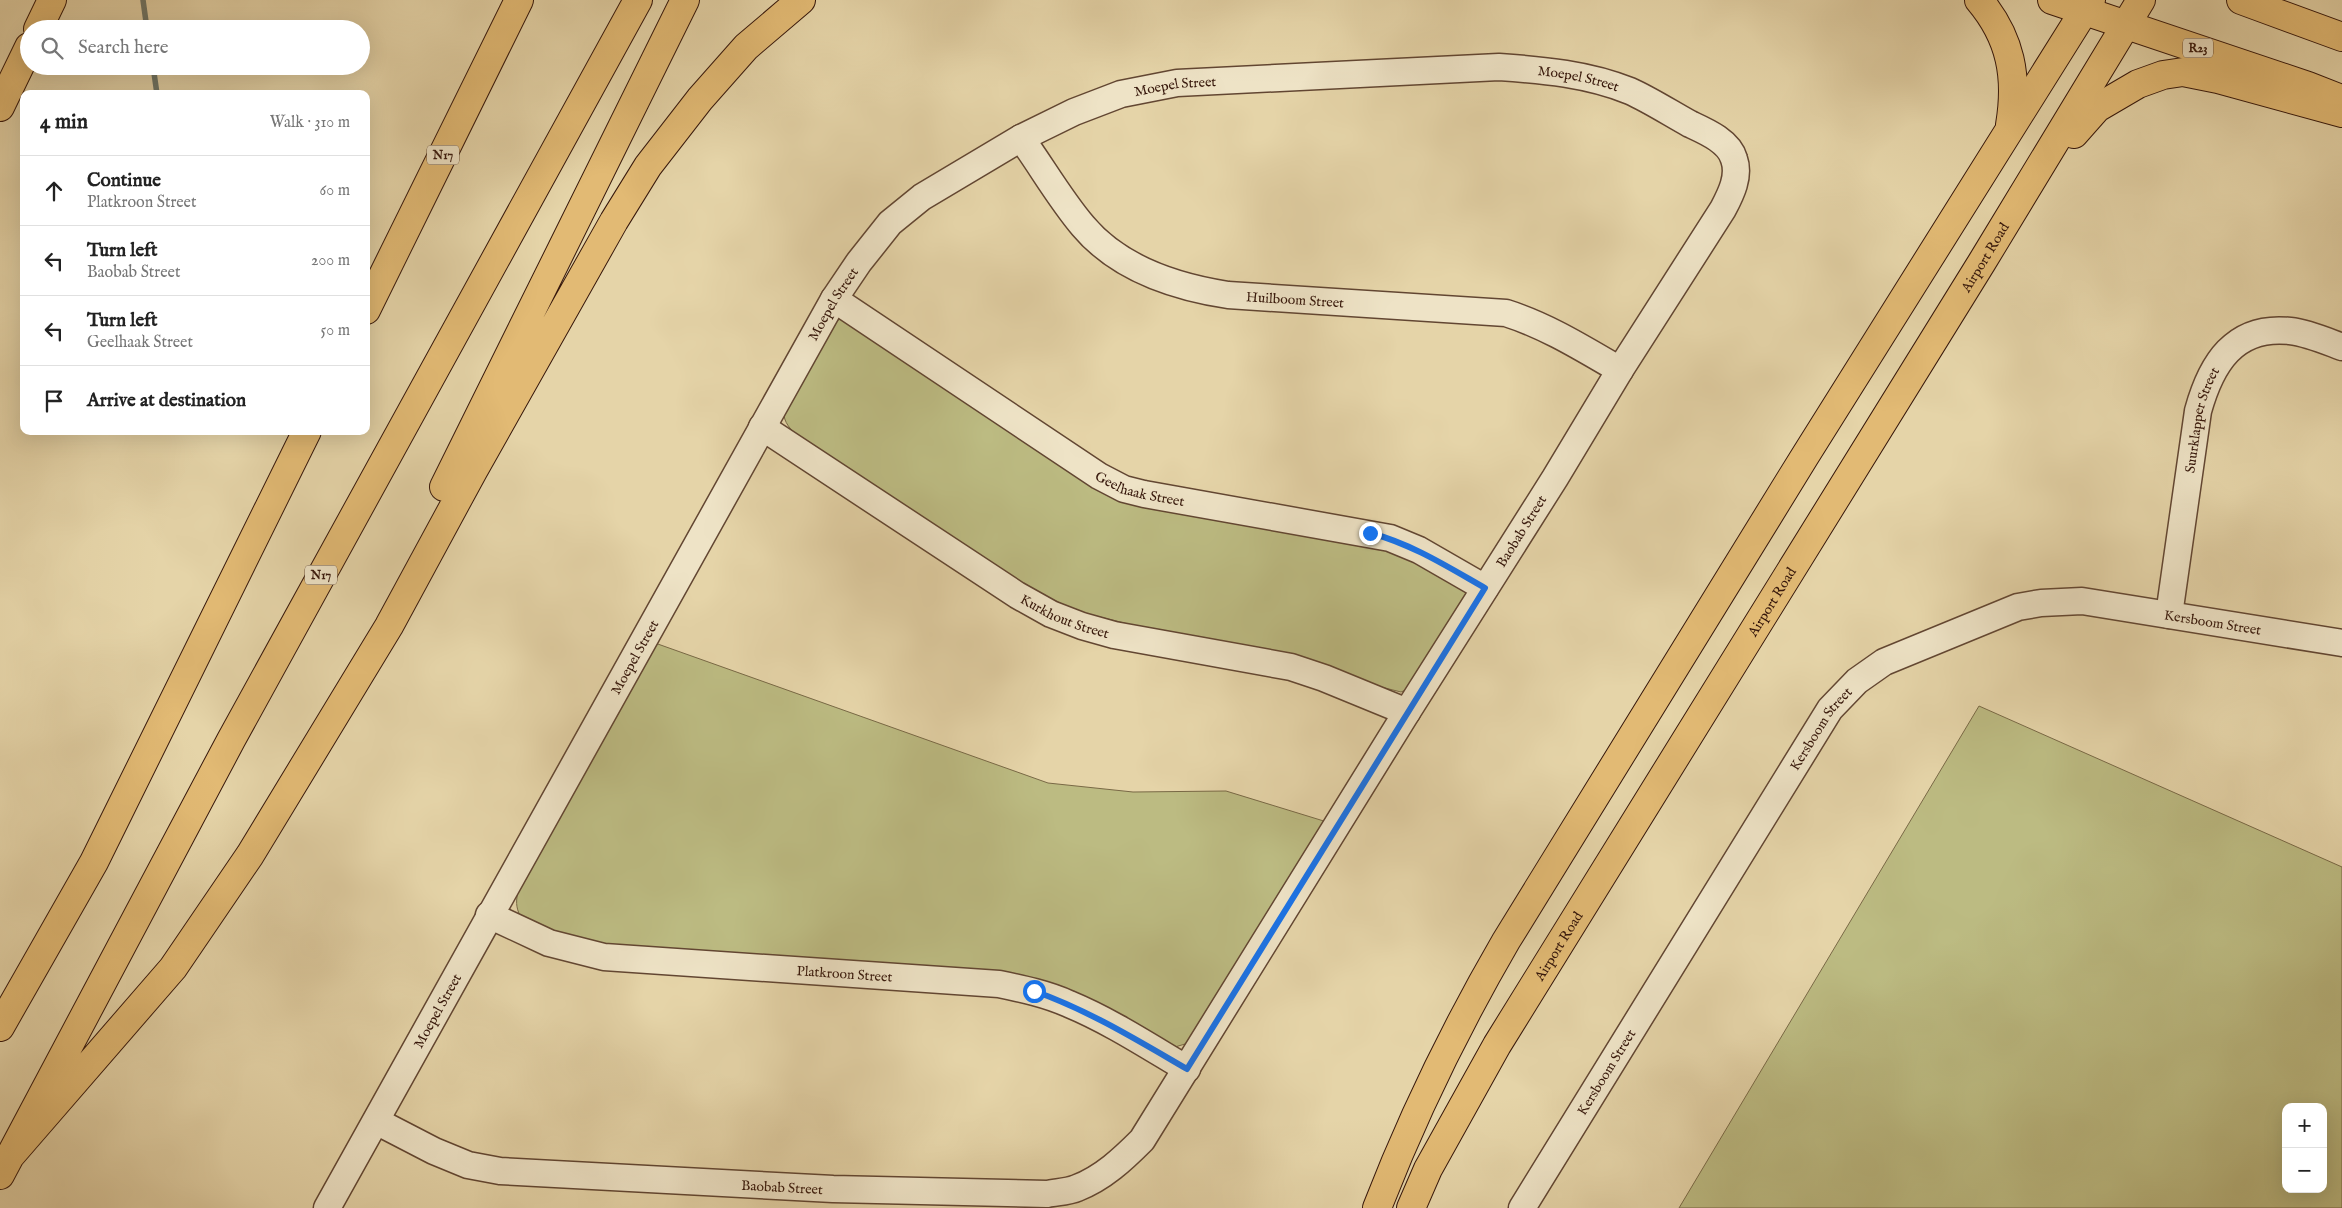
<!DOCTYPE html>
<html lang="en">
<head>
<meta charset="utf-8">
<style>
	:root { --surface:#fff; --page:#f2f2f2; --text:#222; --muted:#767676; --line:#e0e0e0 }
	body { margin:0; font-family:"IM FELL English",serif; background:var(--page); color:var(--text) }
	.controls { position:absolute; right:15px; bottom:15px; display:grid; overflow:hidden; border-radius:10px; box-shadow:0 5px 20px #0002 }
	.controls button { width:45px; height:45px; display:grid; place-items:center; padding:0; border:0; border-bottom:1px solid var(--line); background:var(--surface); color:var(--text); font:25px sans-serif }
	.stop { position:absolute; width:15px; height:15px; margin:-11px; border:4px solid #1a73e8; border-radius:50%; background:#fff }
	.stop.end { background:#1a73e8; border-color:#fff; box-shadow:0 1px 5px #0008 }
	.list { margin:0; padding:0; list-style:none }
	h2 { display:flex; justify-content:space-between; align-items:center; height:65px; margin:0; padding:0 20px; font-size:21px }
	h2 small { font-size:16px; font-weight:400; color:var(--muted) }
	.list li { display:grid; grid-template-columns:32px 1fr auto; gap:15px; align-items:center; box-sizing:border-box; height:70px; padding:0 20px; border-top:1px solid var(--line) }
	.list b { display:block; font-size:19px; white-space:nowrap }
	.list p { margin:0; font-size:16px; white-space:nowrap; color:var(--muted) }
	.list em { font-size:16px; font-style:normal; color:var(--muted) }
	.icon { flex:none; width:28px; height:28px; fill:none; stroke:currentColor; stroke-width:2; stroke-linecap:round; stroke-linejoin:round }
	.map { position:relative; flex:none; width:2342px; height:1208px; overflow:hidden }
	.search { position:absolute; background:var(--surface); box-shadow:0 5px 20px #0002; left:20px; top:20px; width:350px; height:55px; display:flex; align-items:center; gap:12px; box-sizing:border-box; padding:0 18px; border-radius:28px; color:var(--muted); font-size:19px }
	.panel { position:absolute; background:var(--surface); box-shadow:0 5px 20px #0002; left:20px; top:90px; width:350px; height:345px; border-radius:10px }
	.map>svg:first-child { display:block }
	.green { fill:#bcbb82; stroke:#796946; fill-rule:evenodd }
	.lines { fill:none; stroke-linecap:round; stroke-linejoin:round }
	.stream { stroke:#70786a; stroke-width:5.5 }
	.minor-casing { stroke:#624632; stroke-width:29 }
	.major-casing { stroke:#36170b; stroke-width:30 }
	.highway-casing { stroke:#36170b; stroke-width:30 }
	.minor { stroke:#eee3c6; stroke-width:26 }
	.major { stroke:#e2ba74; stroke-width:28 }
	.highway { stroke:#e2ba74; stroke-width:28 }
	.route { stroke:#1a73e8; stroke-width:6 }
	.labels { text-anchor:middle; stroke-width:4; stroke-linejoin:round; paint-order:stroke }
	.shield { fill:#eee3c6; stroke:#6d5443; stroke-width:1 }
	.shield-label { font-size:12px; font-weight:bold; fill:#36170b }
	.street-label { font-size:14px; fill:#36170b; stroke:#eee3c6 }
</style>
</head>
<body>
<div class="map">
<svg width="2342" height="1208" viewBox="0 0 2342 1208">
	<rect width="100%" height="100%" fill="#e5d4a8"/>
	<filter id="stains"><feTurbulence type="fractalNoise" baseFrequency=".004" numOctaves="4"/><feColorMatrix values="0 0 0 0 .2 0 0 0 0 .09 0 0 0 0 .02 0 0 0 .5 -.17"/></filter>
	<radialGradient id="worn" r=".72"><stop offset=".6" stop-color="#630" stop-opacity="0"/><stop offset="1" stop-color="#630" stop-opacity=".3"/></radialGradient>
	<path class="green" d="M850,317L1097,483L1370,538L1463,583L1468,594L1413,687L1401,692L1080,612L1036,592L802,440C795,433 785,426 784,415C784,405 821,334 830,326C836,320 842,318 850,317Z
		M655,643L1048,783L1133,792L1226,791L1327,822L1197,1034L1185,1044L1175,1047L1093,1003L604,949L522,920C517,910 515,904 518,892Z
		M1979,706L2342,867V1208H1679ZM2286,1107H2323V1189H2286Z"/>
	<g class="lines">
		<path class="stream" d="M143,0L147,29
			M153,66L157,94"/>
		<defs>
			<g id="minor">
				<path id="s1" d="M1021,138C1042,167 1060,199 1083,226C1119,269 1176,287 1228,295L1506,313C1547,326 1582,348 1620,370"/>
				<path id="s2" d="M834,299L1099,476L1124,489L1144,494L1390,538L1419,550L1485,588"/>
				<path id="s3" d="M762,427L1017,595L1051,614L1082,626L1114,635L1291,667L1324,678L1407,712"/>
				<path id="s4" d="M2169,615L2198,411C2211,364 2234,325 2290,331C2308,333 2326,341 2342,347"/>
				<path id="s5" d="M489,915L549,943L604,957L999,984C1023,989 1047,994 1069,1004C1110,1021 1148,1046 1187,1069"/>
				<path id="s6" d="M327,1208L834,299L859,262L890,223L922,197L1021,138L1074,112L1121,94L1177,83L1499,67C1543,70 1588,74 1630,91C1650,100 1670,113 1690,124C1705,131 1729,141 1734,159C1740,176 1731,194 1723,209L1620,370L1555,478L1407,712L1142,1140C1123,1159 1103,1178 1077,1188C1068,1192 1056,1192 1047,1194L833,1189L500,1171L468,1165L434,1151L376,1121"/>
				<path id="s7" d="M1522,1208L1830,709L1857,681L1884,662L2018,607L2041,603L2082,601L2342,643"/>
			</g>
			<g id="major">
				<path d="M1979,0C2011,38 2018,77 2010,125"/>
				<path d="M2052,0L2308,86L2341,99"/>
				<path d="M2241,0L2342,37"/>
				<path d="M2074,134L2097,108L2138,84L2163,75L2183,72L2218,79L2342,113"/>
				<path d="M1377,1208C1413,1115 1456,1027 1506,941L1805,456L2091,0"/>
				<path id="s8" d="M1411,1208L1428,1169L1497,1045L1982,262L2141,0"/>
			</g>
			<path id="highway" d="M38,29L52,0
				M0,107L29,47
				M366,310L519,0
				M444,487L685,0
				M0,1027L94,862L307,431
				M11,1155L173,968L250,855L389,626L473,471L614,221L648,166L700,99L746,47L801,0
				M0,1175L231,740L638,0"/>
		</defs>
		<use href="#minor" class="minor-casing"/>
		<use href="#major" class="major-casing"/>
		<use href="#highway" class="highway-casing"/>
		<use href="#minor" class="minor"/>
		<use href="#major" class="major"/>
		<use href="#highway" class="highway"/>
	</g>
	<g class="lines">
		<path class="route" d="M1034,991C1088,1010 1137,1040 1187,1069L1485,588C1448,567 1412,544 1370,533"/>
	</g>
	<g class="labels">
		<g class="shield">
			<rect x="2183" y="38.5" width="30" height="19" rx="4"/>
			<rect x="427" y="145.5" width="32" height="19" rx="4"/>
			<rect x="305" y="565.5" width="32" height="19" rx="4"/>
		</g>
		<g class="shield-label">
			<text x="2198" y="52">R23</text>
			<text x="443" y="159">N17</text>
			<text x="321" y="579">N17</text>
		</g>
		<g class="street-label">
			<text dy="5" stroke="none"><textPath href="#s6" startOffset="1861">Moepel Street</textPath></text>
			<text dy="5" stroke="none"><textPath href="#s6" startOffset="1456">Moepel Street</textPath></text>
			<text dy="5" stroke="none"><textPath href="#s8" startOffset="1111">Airport Road</textPath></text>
			<text dy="5" stroke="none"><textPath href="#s1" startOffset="339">Huilboom Street</textPath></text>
			<text dy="5" stroke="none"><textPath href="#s6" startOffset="1036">Moepel Street</textPath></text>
			<text dy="5" stroke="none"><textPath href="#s4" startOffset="198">Suurklapper Street</textPath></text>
			<text dy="5" stroke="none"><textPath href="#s2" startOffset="362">Geelhaak Street</textPath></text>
			<text transform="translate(1521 531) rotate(-58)" y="5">Baobab Street</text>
			<text dy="5" stroke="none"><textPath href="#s8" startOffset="706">Airport Road</textPath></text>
			<text dy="5" stroke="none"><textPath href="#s3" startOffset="358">Kurkhout Street</textPath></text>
			<text dy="5" stroke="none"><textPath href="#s7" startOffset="1000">Kersboom Street</textPath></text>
			<text dy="5" stroke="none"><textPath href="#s6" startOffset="631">Moepel Street</textPath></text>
			<text dy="5" stroke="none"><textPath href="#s7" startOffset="565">Kersboom Street</textPath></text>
			<text dy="5" stroke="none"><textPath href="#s8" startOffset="301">Airport Road</textPath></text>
			<text dy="5" stroke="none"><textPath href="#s5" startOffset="364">Platkroon Street</textPath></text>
			<text dy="5" stroke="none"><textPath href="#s6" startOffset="226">Moepel Street</textPath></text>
			<text dy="5" stroke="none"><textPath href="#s7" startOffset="160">Kersboom Street</textPath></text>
			<text transform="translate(782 1187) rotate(3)" y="5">Baobab Street</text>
		</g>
	</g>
	<rect width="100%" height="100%" filter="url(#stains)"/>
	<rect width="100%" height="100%" fill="url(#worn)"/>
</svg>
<div class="controls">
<button>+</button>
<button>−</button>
</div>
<div class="stop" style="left:1034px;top:991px"></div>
<div class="stop end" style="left:1370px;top:533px"></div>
<div class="search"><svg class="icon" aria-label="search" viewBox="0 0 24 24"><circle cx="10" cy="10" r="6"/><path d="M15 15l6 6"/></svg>Search here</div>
<section class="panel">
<h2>4 min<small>Walk · 310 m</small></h2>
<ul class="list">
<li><svg class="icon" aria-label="ahead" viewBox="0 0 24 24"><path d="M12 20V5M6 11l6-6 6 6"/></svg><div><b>Continue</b><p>Platkroon Street</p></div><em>60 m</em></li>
<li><svg class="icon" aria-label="left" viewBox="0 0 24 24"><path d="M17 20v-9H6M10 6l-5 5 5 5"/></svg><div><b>Turn left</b><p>Baobab Street</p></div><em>200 m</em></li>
<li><svg class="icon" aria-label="left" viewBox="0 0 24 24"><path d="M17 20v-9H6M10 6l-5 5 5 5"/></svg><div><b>Turn left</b><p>Geelhaak Street</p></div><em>50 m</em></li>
<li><svg class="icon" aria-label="arrive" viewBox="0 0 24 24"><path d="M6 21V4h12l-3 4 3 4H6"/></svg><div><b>Arrive at destination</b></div></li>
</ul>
</section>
</div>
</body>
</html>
